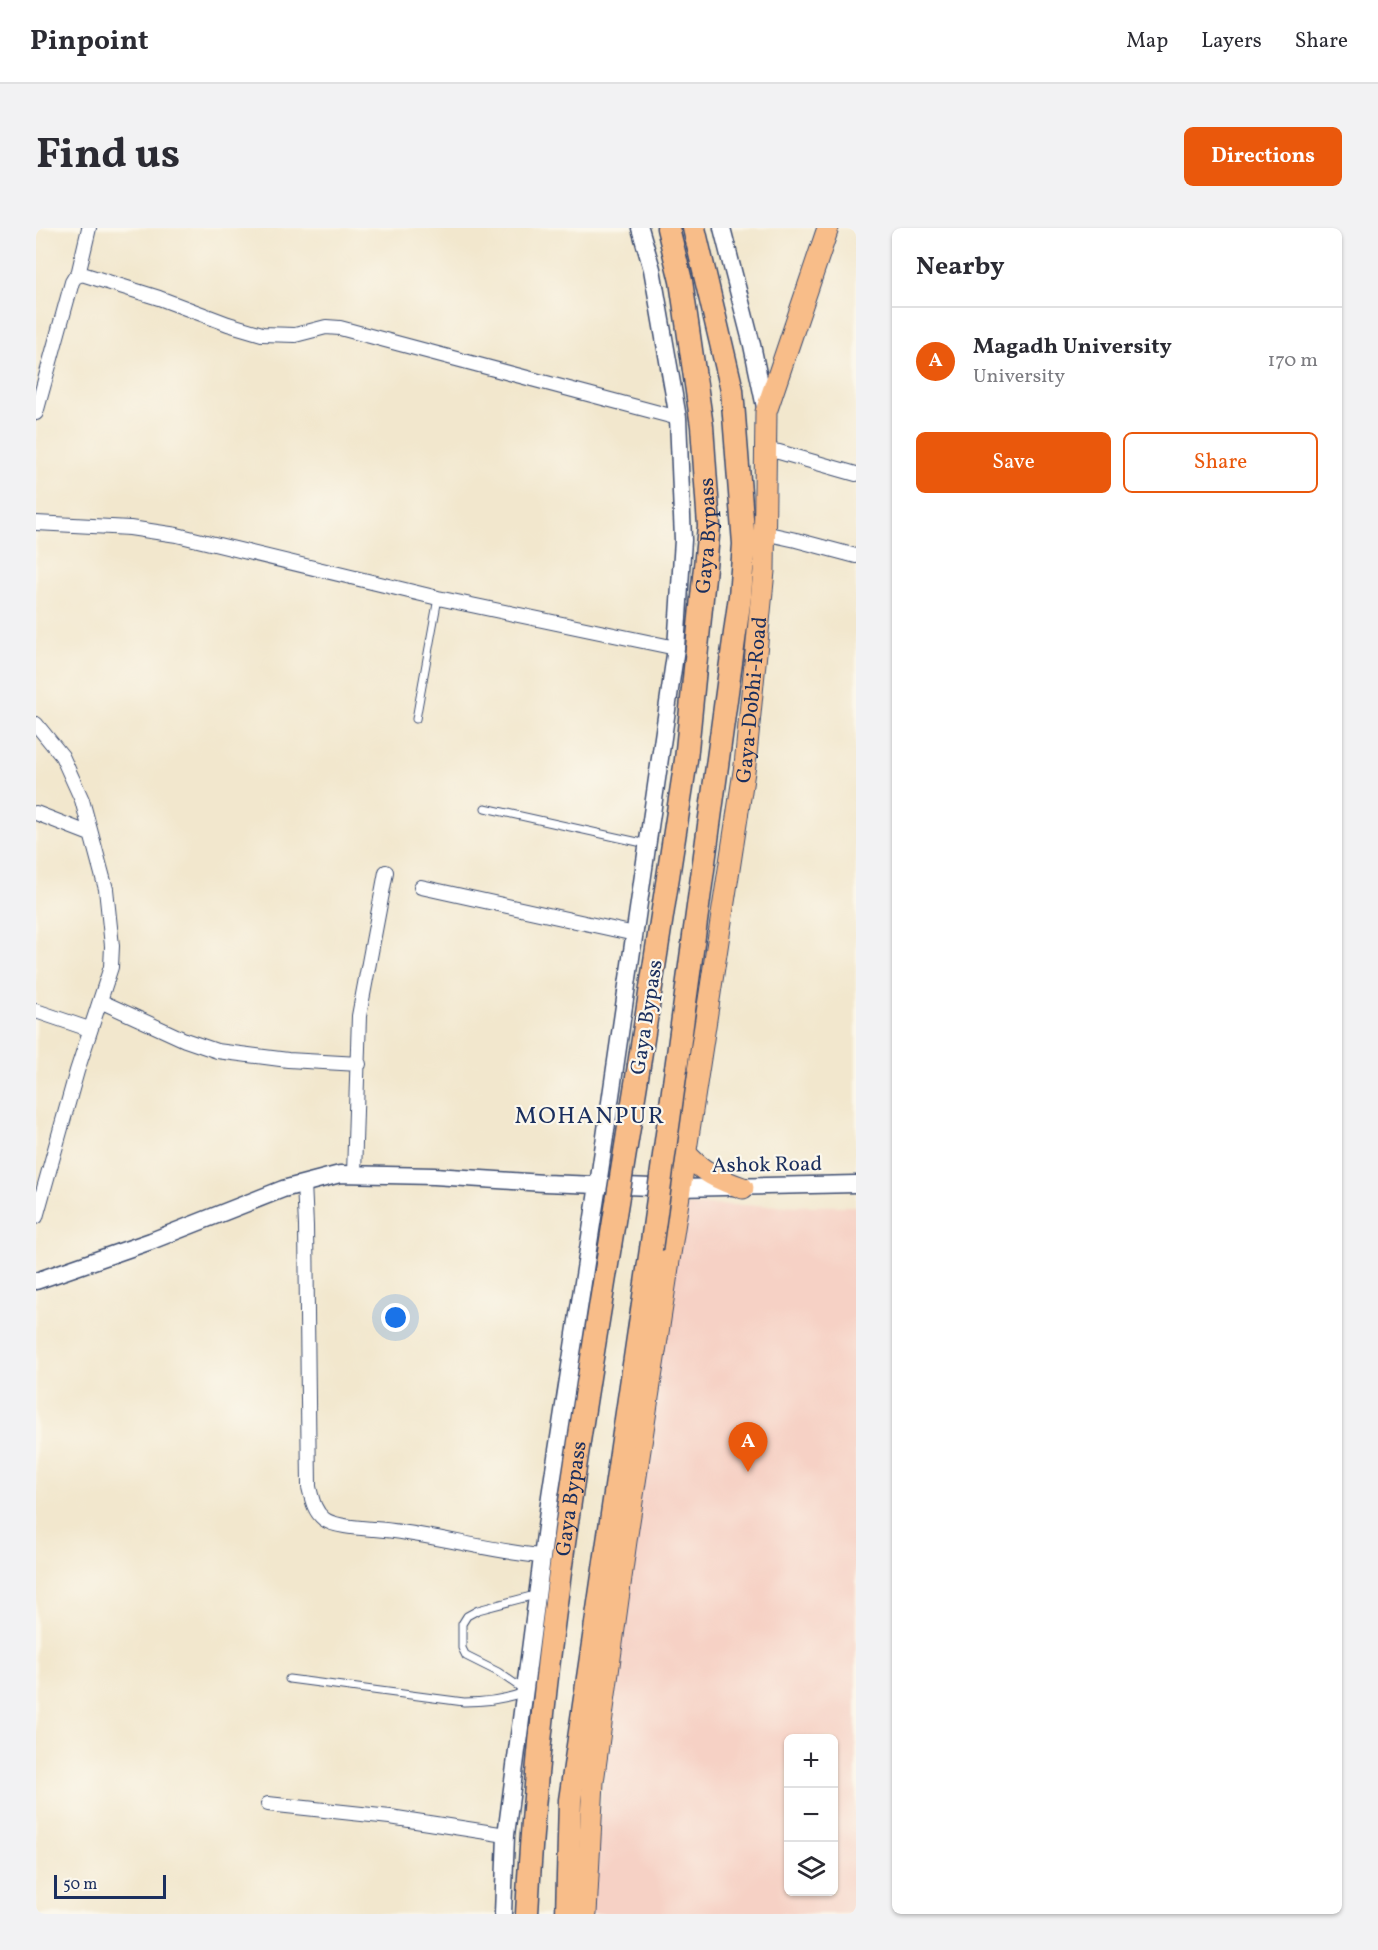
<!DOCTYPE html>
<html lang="en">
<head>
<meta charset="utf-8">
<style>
	:root { --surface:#fff; --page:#f2f2f3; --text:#2b2b33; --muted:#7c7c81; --line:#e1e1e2; --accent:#ea580c }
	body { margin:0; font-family:Vollkorn,serif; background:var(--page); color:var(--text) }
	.controls { position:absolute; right:18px; bottom:18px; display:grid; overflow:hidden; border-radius:9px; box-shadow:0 2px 4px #0004 }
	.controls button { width:54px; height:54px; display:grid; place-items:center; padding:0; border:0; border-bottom:2px solid var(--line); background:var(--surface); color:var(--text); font:30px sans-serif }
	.scale { position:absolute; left:18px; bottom:15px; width:112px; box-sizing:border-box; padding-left:6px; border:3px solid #1b2f5e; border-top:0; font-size:16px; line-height:21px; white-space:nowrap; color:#1b2f5e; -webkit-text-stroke:4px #fbf7ec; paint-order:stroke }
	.you { position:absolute; left:360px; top:1090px; width:21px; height:21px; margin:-15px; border:4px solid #fff; border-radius:50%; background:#1a73e8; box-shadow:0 0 0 9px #1a73e833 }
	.badge { display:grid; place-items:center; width:39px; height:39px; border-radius:50%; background:var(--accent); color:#fff; font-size:20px; font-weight:700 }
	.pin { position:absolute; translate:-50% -50px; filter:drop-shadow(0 2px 3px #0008) }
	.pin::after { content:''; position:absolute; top:32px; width:21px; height:18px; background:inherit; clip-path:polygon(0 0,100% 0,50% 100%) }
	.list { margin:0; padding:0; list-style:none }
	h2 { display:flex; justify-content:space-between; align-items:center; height:78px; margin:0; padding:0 24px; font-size:26px }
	h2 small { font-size:20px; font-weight:400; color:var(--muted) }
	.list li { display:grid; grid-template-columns:39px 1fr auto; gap:18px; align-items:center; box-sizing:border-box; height:108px; padding:0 24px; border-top:2px solid var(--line) }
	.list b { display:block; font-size:22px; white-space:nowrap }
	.list p { margin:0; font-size:20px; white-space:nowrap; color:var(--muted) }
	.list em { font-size:20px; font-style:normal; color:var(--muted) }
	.actions { display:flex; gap:12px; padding:18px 24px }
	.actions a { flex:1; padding:14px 0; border:2px solid var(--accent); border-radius:9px; text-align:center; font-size:21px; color:var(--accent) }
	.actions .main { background:var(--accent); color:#fff }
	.icon { flex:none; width:33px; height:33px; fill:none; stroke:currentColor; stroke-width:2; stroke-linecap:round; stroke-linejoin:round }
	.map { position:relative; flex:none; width:820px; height:1686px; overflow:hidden; border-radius:9px }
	header { display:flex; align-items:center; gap:36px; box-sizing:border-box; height:84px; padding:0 30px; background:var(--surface); border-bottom:2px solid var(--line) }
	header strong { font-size:28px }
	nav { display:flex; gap:33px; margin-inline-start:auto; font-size:21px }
	.intro { display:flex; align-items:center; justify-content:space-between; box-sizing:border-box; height:144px; padding:0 36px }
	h1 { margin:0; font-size:42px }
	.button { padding:15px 27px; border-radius:9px; background:var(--accent); color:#fff; font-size:21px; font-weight:700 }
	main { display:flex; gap:36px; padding:0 36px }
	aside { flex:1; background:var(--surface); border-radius:9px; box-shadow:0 2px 4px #0004 }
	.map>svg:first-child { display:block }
	.built { fill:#f6d1c5; fill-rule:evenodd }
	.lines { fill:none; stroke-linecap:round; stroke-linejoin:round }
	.service-casing { stroke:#3b4b6f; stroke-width:9 }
	.minor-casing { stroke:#3b4b6f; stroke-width:16 }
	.tertiary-casing { stroke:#3b4b6f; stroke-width:19 }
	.primary-casing { stroke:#3b4b6f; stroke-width:23 }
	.trunk-casing { stroke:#3b4b6f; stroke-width:25 }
	.service { stroke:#fff; stroke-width:7 }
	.minor { stroke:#fff; stroke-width:14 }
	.tertiary { stroke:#fff; stroke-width:16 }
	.primary { stroke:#f8bd89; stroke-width:21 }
	.trunk { stroke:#f8bd89; stroke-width:22 }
	.trunk-bridge-casing { stroke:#3b4b6f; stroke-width:25; stroke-linecap:butt }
	.trunk-bridge { stroke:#f8bd89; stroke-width:22 }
	.labels { text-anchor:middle; stroke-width:4.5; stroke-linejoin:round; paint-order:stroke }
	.street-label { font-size:21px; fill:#1b2f5e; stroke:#fbf7ec }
	.quarter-label { font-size:24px; letter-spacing:1.5px; fill:#1b2f5e; stroke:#fbf7ec }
</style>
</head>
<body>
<header>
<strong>Pinpoint</strong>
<nav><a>Map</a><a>Layers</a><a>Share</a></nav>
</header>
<div class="intro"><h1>Find us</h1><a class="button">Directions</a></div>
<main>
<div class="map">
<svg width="820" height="1686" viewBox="0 0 820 1686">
	<rect width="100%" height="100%" fill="#fbf7ec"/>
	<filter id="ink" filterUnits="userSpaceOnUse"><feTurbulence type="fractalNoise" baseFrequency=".0167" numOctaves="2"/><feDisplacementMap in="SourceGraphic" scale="12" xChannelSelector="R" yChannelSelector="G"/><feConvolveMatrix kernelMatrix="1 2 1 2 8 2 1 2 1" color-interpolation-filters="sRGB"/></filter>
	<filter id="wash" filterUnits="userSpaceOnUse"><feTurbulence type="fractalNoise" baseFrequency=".008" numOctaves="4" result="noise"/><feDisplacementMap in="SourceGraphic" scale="24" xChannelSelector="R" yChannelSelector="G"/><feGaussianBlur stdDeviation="1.35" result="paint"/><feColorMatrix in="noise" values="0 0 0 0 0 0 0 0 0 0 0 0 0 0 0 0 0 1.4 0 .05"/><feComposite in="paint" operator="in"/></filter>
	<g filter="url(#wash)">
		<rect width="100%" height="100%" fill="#f2e7cd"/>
		<path class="built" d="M639,977L820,978V1686H550ZM752,1510H798V1664H752Z"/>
	</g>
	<g filter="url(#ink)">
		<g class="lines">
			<defs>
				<path id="service" d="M380,491L402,370
					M449,580L611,616
					M253,1451L428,1474C450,1474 468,1472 488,1464
					M488,1462L462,1444L430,1428L426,1420V1396L431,1388L442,1382L499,1367"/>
				<path id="minor" d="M42,47L53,0
					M0,185L36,54L39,49L46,46L123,70L192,96L226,106L259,107L290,99L304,100L642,190
					M729,222L743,224L820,246
					M0,295L94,300L141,307L402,370L640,420
					M728,305L760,312L820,328
					M0,496L26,528L46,572L70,661L76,718L75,739L41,843L0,989
					M0,585L54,606
					M385,659L599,706
					M64,773L149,812L181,823L252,832L323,836
					M0,783L53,801
					M318,946L323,788L350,644
					M268,955L270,998L273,1259C276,1271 278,1283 288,1291C298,1299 325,1300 338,1301C395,1305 449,1323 506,1328
					M232,1576L354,1589L470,1607"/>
				<path id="tertiary" d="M686,0L716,117L730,184
					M0,1053L115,1013L247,961L304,946L398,948L508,955L643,960L820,956
					M467,1686L470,1607L514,1268L562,957L640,420L647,312L642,190L616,41L604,0"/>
				<g id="primary">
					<path d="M649,924C665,944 684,952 707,960"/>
					<path id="s1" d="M550,1686L557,1554L590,1313L709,537L728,343L730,184L792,0"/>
				</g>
				<g id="trunk">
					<path id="s2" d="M603,837L650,532L673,298L666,198L645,53L632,0"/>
					<path d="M640,841L704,368L708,316L696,162L658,0"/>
					<path id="s3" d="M491,1686C502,1462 538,1239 574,1018"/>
					<path d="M531,1686L534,1572L615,1021"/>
				</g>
			</defs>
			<use href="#service" class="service-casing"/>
			<use href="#minor" class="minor-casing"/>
			<use href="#tertiary" class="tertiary-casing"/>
			<use href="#primary" class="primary-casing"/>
			<use href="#trunk" class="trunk-casing"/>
			<use href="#service" class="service"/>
			<use href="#minor" class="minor"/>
			<use href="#tertiary" class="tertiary"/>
			<use href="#primary" class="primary"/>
			<use href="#trunk" class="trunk"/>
			<defs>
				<path id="trunk-bridge" d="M574,1018L603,837
					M615,1021L640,841"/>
			</defs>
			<use href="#trunk-bridge" class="trunk-bridge-casing"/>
			<use href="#trunk-bridge" class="trunk-bridge"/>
		</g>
	</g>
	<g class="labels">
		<g class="street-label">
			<text dy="7" stroke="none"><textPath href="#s2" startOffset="534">Gaya Bypass</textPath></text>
			<text dy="7" stroke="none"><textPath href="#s1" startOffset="1226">Gaya-Dobhi-Road</textPath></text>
			<text transform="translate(610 789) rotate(-81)" y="7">Gaya Bypass</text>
			<text transform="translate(731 936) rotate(-1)" y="7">Ashok Road</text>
			<text dy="7" stroke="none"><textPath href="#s3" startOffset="418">Gaya Bypass</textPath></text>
		</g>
		<g class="quarter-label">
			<text x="554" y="895">MOHANPUR</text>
		</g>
	</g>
</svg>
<div class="controls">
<button>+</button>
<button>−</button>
<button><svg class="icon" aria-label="layers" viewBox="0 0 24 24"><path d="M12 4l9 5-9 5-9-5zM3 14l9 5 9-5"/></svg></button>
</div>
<div class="scale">50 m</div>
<div class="you"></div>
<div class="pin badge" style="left:712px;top:1244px">A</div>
</div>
<aside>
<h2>Nearby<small></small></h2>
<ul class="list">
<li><span class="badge">A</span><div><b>Magadh University</b><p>University</p></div><em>170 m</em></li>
</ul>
<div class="actions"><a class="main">Save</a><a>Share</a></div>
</aside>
</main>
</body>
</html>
